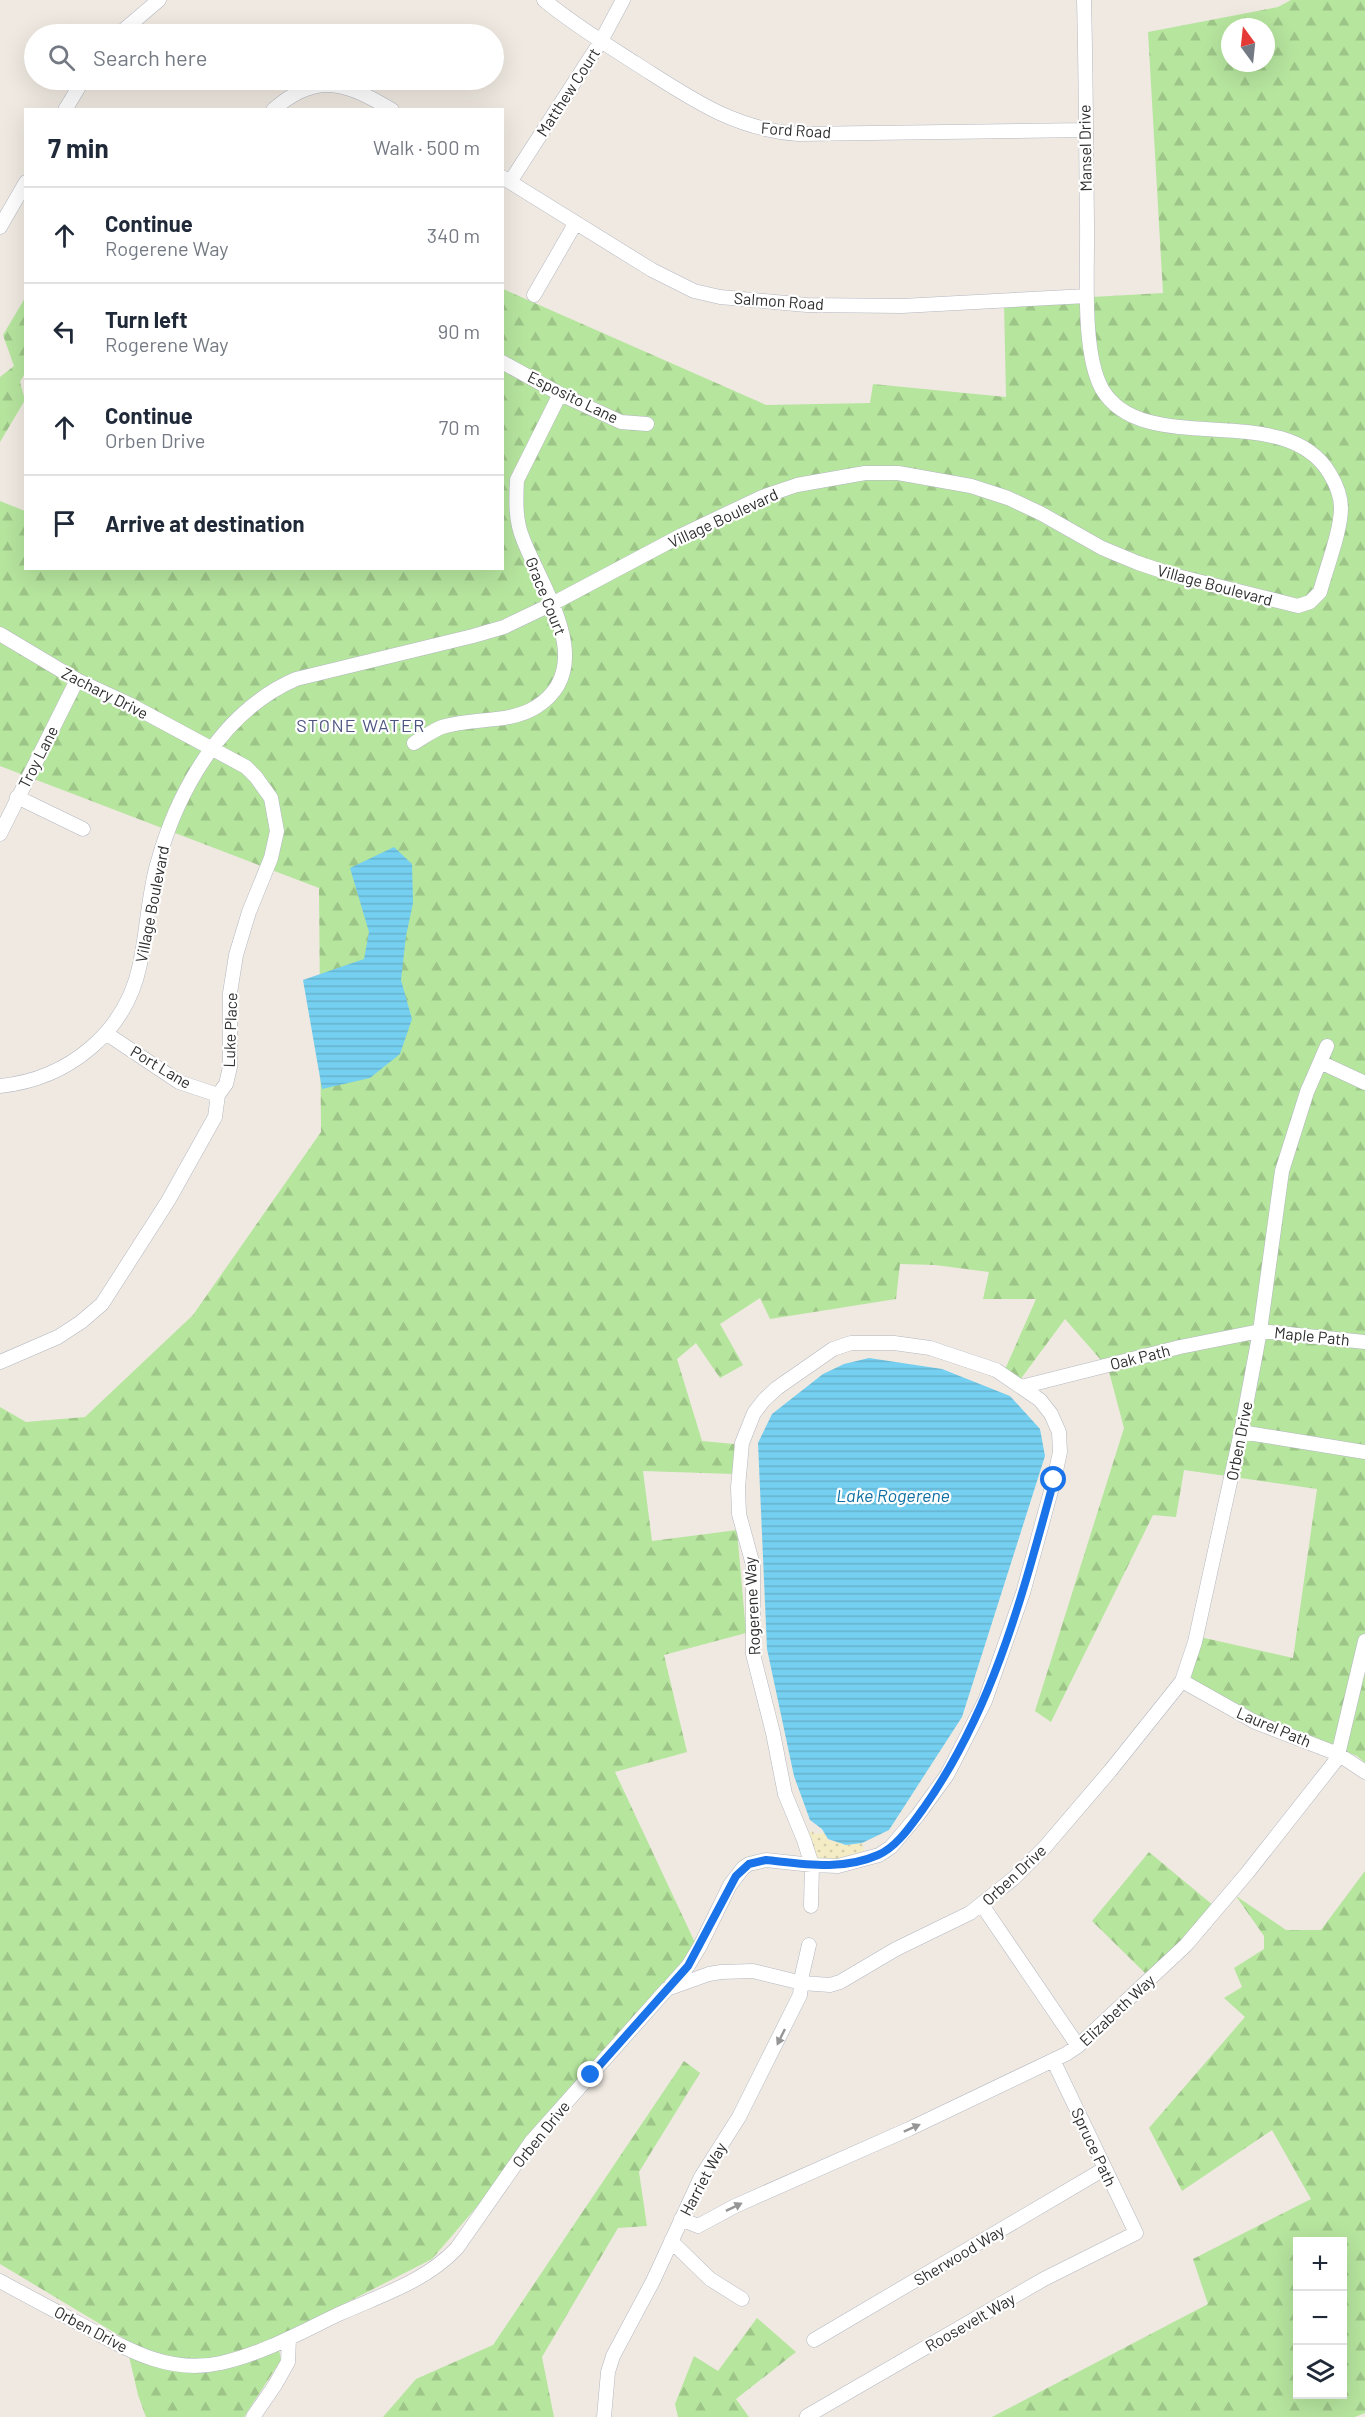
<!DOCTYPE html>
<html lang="en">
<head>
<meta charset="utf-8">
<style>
	:root { --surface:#fff; --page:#f2f2f3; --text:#1f2937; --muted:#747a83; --line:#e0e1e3 }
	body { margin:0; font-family:Barlow,sans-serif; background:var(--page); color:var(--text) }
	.controls { position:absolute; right:18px; bottom:18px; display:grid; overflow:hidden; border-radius:0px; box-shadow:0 6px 24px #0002 }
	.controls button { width:54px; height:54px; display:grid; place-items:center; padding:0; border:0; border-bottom:2px solid var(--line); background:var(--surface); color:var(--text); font:30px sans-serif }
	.compass { position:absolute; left:1221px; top:18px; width:54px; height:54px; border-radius:50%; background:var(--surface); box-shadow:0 6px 24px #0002; rotate:345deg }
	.stop { position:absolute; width:18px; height:18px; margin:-14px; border:4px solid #1a73e8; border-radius:50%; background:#fff }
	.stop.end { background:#1a73e8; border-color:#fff; box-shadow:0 2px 6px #0008 }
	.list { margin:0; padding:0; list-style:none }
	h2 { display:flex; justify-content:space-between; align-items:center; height:78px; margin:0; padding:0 24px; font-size:26px }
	h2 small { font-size:20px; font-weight:400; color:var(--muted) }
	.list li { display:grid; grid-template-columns:39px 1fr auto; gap:18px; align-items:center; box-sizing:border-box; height:96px; padding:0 24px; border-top:2px solid var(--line) }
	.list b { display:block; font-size:22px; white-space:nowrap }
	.list p { margin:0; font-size:20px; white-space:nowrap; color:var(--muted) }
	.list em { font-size:20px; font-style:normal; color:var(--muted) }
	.icon { flex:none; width:33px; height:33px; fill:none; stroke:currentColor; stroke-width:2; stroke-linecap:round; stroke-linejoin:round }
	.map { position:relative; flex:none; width:1365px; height:2417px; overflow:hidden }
	.search { position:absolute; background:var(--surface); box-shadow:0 6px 24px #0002; left:24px; top:24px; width:480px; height:66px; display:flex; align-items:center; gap:15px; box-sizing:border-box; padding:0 21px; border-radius:33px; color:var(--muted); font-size:22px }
	.panel { position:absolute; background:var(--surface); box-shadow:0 6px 24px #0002; left:24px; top:108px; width:480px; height:462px; border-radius:0px }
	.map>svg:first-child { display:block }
	.forest { fill:url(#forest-firs); fill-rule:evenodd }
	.sand { fill:url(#sand-dots) }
	.water { fill:url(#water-rules) }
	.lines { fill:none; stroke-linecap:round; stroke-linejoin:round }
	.minor-casing { stroke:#b4b7c1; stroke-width:15 }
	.minor { stroke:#fff; stroke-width:14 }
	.oneway { fill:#969696 }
	.route { stroke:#1a73e8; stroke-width:8 }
	.labels { text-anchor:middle; stroke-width:4.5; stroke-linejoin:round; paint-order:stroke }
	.street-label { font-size:16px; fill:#2e2e2e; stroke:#fff }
	.neighbourhood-label { font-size:18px; letter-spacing:1.5px; fill:#4d5680; stroke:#fff }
	.water-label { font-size:18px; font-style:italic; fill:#0d6fa3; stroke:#fff }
</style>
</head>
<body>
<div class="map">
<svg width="1365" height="2417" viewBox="0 0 1365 2417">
	<defs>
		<pattern id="forest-firs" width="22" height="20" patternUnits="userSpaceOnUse" patternTransform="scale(1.5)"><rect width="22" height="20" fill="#b6e59e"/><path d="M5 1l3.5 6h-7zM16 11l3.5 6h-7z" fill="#9dc588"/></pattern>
		<pattern id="sand-dots" width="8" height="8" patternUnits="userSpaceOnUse" patternTransform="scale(1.5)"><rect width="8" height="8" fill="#f3ecc5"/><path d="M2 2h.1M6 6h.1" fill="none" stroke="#d1cbaa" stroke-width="1.8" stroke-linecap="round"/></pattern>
		<pattern id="water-rules" width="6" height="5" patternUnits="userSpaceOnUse" patternTransform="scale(1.5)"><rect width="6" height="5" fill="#75cff0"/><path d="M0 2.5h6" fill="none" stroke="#66b2ce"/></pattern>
	</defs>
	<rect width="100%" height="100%" fill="#efe9e1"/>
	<path class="forest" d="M1291,0H1365V1763L1357,1756L1257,1715L1189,1681L1200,1637L1293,1658L1317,1489L1184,1470L1176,1517L1153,1515L1051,1722L1035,1711L1124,1428L1108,1368L1065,1319L1017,1384L1003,1374L1036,1299H983L989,1272L935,1265L900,1264L896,1299L770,1319L760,1298L720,1324L743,1365L720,1378L696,1343L677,1359L702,1441L734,1444V1474L643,1471L652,1541L737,1530L746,1633L664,1655L687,1752L615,1772L698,1949L432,2259L289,2332L279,2350L281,2360L244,2417H146L138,2395L125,2339L0,2264V1407L26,1422L85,1417L193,1315L321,1132L319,888L0,766V501L25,511L26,568H502L503,289L766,405L870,403L873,384L1006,397L1004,302L1163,293L1148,32L1278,7ZM1230,27H1266V63H1230Z
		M25,298V373L20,382L25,400L0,442V377L14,366L3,335Z
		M1149,1852L1214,1906L1148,1976L1092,1921Z
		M1365,1871V2413L1355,2417H992L1208,2304L1193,2259L1311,2199L1272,2130L1182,2191L1149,2128L1245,2017L1224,1998L1242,1987L1234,1968L1264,1949V1936L1236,1896L1286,1930H1321ZM1298,2242H1342V2394H1298Z
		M684,2061L700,2073L639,2172L647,2226L618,2228L542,2357L554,2417H383L416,2379L493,2345Z
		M757,2318L796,2352L736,2399L749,2417H678L675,2404L694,2356L718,2371Z"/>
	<path class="sand" d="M813,1831L814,1834L824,1833L828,1840L846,1845L862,1843L865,1855L847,1860L817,1858L806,1834Z"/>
	<path class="water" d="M394,847L412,864L413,903L406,936L401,980L412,1019L400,1054L370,1078L322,1089L303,980L364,959L369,932L350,868Z
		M869,1358L942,1369L1010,1396L1040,1429L1045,1456L962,1717L889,1830L862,1843L846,1845L828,1839L822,1829L810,1820L794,1776L767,1649L758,1443L772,1414L823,1374L844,1364Z"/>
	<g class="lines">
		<defs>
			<path id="minor" d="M544,0C573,24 604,43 635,63C689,97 732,129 798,134L1085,130
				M119,34L159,0
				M65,110L83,80
				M273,110C317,71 347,83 392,110
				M502,177L652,270L694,291L720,297L807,305L902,306L1087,296
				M510,182L601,41L623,0
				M0,227L26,182
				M534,295L575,224
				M502,362L560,394L621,422L647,424
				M0,634L77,680L129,704L246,767L256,777L271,798L277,831L271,858L249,912L236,955L230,993V1067L226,1084L218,1095L215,1117L168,1201L102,1304L81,1322L58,1337L0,1362
				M414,743C423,738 433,730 442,727C472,717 509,724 536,707C600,667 541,587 523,539C515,520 516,500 517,480L560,394
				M17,797L83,829
				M0,834L77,680
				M107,1034L179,1082L218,1095
				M1320,1062L1365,1083
				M0,1086C68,1079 126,1033 140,964C147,932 148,897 157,865C177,791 222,711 296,679L473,636L504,627L552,604L682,535L762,497L797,485L865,473H898L971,486L1008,498L1040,513L1102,548L1138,563L1177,576L1298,606L1310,602L1320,592C1326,569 1341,531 1341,508C1341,496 1336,484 1330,474C1285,397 1144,461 1102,389C1081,351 1088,267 1087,223C1086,149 1086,74 1084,0
				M1021,1387L1180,1347L1260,1331L1365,1342
				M1241,1432L1365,1452
				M1182,1681L1255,1722L1338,1754L1365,1772
				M982,1905L1078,2046
				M671,1985L688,1966L700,1946L730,1885L743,1868L749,1864L766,1860L812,1865L838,1866L879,1855L891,1847L918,1815L947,1775L985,1701L1023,1593L1054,1480L1060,1452L1059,1432L1051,1414L1040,1400L996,1370L930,1348L894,1343H851L833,1349L777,1388L764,1400L754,1413L742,1443L738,1487L739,1514L753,1565V1654L773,1733L785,1794L804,1840L812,1865L811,1906
				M681,2219L698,2226L735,2206L909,2129L1066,2054L1078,2046L1186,1945L1248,1872L1337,1759L1365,1641
				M671,2241L710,2279L742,2299
				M0,2281C27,2296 54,2310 80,2324C125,2348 168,2375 221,2363C262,2354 301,2332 339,2314C381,2295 425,2282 457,2248L531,2142L667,1989L709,1974L721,1972L753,1971L802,1983L830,1985L840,1982L896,1949L970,1913L1014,1878L1045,1847L1110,1771L1182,1681L1195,1642L1241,1432L1260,1331L1282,1171L1307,1092L1327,1046
				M814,2340L1104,2169
				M807,2416L1044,2279L1136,2233L1053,2060
				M253,2417L275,2385L288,2362L289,2338
				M604,2417L608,2372L613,2356L653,2281L701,2177L739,2117L800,1995L802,1975L809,1945"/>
		</defs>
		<use href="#minor" class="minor-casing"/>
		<use href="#minor" class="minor"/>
	</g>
	<defs><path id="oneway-solid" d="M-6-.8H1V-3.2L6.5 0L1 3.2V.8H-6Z" transform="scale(1.5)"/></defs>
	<g class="oneway">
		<use href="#oneway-solid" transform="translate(781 2037) rotate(116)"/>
		<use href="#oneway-solid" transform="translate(912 2128) rotate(-24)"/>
		<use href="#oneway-solid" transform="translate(734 2207) rotate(-26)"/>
	</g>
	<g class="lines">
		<path class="route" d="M591,2075L688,1966L736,1876L749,1864L766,1860C804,1864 842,1871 878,1855C897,1847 911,1825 923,1809C993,1710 1022,1597 1054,1480"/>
	</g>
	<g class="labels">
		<g class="street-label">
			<text transform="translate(568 92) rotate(-57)" y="6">Matthew Court</text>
			<text transform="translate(796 130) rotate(4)" y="6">Ford Road</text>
			<text transform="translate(1085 148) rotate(-91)" y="6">Mansel Drive</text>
			<text transform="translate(779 301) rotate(4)" y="6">Salmon Road</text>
			<text transform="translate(573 397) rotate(26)" y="6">Esposito Lane</text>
			<text transform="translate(723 518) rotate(-25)" y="6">Village Boulevard</text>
			<text transform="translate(1215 585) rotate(15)" y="6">Village Boulevard</text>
			<text transform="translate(546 596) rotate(68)" y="6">Grace Court</text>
			<text transform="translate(105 693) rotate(27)" y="6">Zachary Drive</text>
			<text transform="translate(38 757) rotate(-63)" y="6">Troy Lane</text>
			<text transform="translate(152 904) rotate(-79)" y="6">Village Boulevard</text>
			<text transform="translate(230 1030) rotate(-88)" y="6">Luke Place</text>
			<text transform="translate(161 1067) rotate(31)" y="6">Port Lane</text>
			<text transform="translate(1312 1336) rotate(6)" y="6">Maple Path</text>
			<text transform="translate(1140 1357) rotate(-14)" y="6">Oak Path</text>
			<text transform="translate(1239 1441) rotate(-79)" y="6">Orben Drive</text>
			<text transform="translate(752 1606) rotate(-93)" y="6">Rogerene Way</text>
			<text transform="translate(1274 1727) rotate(23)" y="6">Laurel Path</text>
			<text transform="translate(1014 1875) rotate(-43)" y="6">Orben Drive</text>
			<text transform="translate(1117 2010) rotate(-43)" y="6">Elizabeth Way</text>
			<text transform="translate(541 2134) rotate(-51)" y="6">Orben Drive</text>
			<text transform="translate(1094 2147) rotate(65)" y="6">Spruce Path</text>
			<text transform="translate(703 2179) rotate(-62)" y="6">Harriet Way</text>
			<text transform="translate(959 2255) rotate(-31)" y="6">Sherwood Way</text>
			<text transform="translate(970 2322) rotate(-30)" y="6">Roosevelt Way</text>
			<text transform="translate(91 2329) rotate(28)" y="6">Orben Drive</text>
		</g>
		<g class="neighbourhood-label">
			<text x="361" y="732">STONE WATER</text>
		</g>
		<g class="water-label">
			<text x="893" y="1502">Lake Rogerene</text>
		</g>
	</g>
</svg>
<div class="controls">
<button>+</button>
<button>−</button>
<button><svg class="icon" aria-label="layers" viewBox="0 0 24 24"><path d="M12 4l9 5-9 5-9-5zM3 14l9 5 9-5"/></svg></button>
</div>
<svg class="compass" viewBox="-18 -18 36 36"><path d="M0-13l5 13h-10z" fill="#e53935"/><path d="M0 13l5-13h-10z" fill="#747a83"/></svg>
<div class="stop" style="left:1054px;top:1480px"></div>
<div class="stop end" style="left:591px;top:2075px"></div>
<div class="search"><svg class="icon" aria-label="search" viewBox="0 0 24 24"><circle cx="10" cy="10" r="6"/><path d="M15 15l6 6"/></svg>Search here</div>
<section class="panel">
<h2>7 min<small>Walk · 500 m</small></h2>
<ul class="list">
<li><svg class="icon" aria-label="ahead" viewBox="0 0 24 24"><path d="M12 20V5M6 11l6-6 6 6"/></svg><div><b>Continue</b><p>Rogerene Way</p></div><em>340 m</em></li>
<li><svg class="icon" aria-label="left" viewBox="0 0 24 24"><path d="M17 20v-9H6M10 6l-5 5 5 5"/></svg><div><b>Turn left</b><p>Rogerene Way</p></div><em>90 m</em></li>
<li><svg class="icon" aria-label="ahead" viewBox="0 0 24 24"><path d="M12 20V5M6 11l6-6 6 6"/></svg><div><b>Continue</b><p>Orben Drive</p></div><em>70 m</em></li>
<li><svg class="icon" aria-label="arrive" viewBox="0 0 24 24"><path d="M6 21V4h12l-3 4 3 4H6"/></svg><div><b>Arrive at destination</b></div></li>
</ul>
</section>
</div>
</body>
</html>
